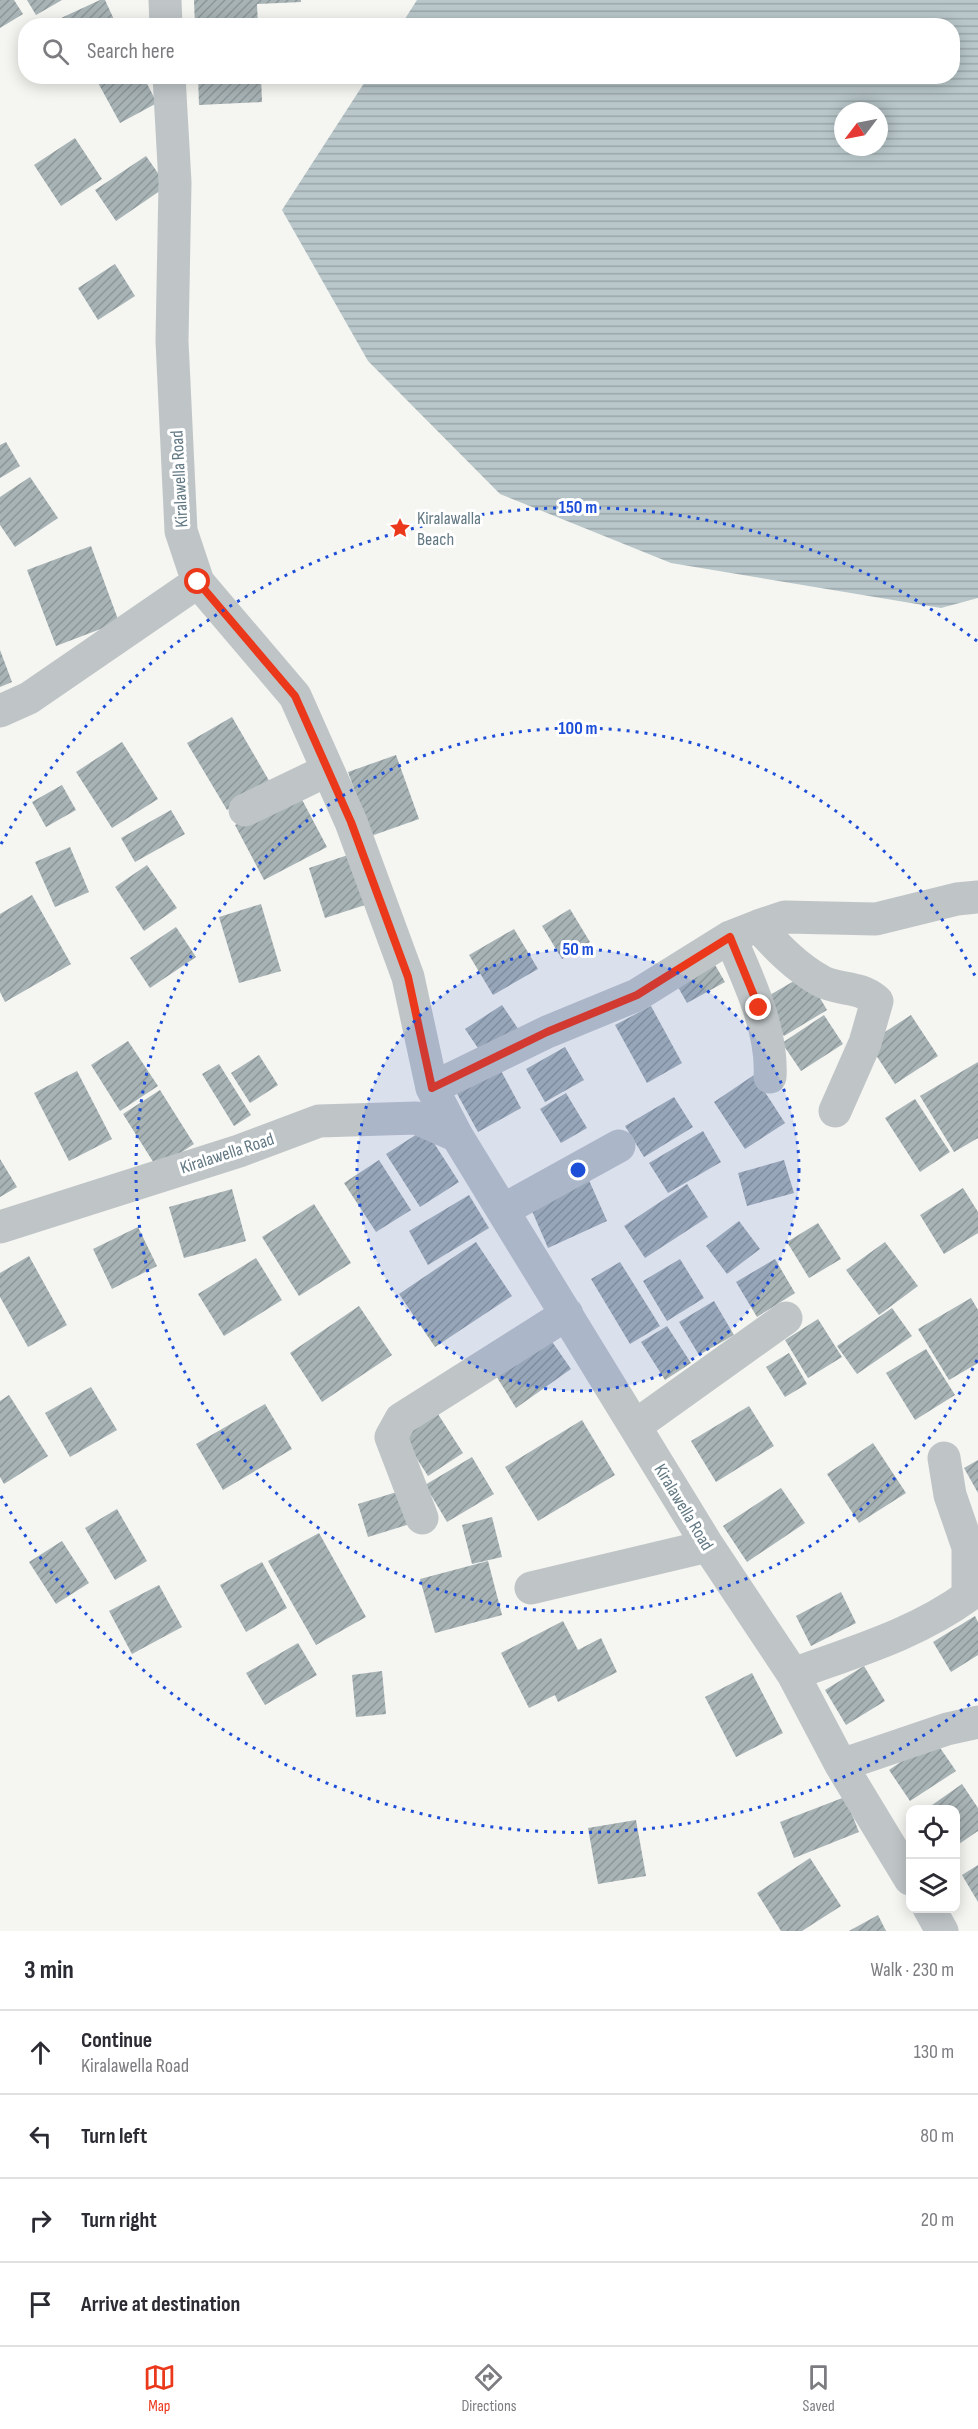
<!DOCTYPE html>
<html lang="en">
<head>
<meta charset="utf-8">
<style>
	:root { --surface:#fff; --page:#f2f2f3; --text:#2b2b33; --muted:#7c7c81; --line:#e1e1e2; --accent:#eb381b }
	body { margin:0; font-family:"Sofia Sans Condensed",sans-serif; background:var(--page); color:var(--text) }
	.controls { position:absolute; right:18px; bottom:18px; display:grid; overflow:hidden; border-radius:12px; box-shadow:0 3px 15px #0003 }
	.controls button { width:54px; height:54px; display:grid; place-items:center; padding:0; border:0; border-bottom:2px solid var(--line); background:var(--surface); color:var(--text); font:30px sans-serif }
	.compass { position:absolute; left:834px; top:102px; width:54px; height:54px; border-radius:50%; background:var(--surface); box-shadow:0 3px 15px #0003; rotate:238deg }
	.stop { position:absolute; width:18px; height:18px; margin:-14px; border:4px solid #eb381b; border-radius:50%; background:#fff }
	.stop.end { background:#eb381b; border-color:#fff; box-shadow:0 2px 6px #0008 }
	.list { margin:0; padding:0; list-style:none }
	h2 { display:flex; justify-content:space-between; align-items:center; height:78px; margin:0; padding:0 24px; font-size:26px }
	h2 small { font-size:20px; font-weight:400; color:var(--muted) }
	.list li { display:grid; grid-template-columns:39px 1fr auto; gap:18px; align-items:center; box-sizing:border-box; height:84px; padding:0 24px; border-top:2px solid var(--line) }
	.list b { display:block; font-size:22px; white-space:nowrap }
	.list p { margin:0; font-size:20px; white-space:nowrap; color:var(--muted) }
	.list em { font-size:20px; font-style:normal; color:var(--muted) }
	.icon { flex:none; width:33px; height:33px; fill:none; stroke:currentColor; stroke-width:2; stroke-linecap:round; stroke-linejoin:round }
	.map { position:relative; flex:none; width:978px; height:1931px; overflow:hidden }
	.search { position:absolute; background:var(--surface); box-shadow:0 3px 15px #0003; left:18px; right:18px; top:18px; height:66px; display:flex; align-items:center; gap:15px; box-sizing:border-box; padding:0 21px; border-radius:24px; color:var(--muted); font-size:22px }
	.sheet { height:414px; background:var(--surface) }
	nav { display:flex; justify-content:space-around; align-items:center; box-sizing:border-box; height:84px; border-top:2px solid var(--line); background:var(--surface); font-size:16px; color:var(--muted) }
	nav a { display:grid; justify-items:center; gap:3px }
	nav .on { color:var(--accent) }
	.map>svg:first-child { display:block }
	.water { fill:url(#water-rules); fill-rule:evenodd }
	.building { fill:url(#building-hatch) }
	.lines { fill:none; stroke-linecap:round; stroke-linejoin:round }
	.minor { stroke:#bfc5c7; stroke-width:33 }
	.route { stroke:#eb381b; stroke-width:8 }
	.ring { fill:none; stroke:#1d4ed8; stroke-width:3; stroke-dasharray:3 6 }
	.labels { text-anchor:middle; stroke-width:6; stroke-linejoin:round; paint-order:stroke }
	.street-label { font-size:18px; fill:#627883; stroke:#fff }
	.poi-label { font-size:18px; fill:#627883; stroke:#fff; text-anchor:start }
	.centre { fill:#1d4ed8; stroke:#fff; stroke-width:3 }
	.ring-label { font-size:18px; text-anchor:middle; font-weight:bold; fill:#1d4ed8; stroke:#fff; stroke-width:6; stroke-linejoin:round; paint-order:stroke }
</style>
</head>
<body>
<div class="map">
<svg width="978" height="1931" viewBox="0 0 978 1931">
	<defs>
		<pattern id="water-rules" width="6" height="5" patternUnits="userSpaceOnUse" patternTransform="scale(1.5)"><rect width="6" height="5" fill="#b9c7ca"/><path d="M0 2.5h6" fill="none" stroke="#9aa6a9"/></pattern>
		<pattern id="building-hatch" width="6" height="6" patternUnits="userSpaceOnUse" patternTransform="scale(1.5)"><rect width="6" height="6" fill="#a8b3b6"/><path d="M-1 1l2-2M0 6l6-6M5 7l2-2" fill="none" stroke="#8c9699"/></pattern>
	</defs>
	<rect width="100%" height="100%" fill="#f5f5f1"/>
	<path class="water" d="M417,0H978V598L941,608L671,563L500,494L368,361L282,210L368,77L952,76V26L401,25ZM843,111H879V147H843Z"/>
	<path class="building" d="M0,0H14L23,14L0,28Z
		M27,0H62L36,15Z
		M100,0H105L117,26H62L59,19Z
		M194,0H301V2L257,4L258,26H195Z
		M105,76H143L157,103L120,123L97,81Z
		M198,76H261L262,102L199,105Z
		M75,138L102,179L61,206L34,165Z
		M146,156L167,186L116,221L95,190Z
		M115,264L135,296L98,320L78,288Z
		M6,442L20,466L0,478V445Z
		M30,477L58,518L15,547L0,525V497Z
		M91,546L119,622L56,646L27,570Z
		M0,650L12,682L0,687Z
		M232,717L271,784L227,810L187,743Z
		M122,742L158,799L112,828L76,772Z
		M396,755L419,819L371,836L348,772Z
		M62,785L76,810L46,827L32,802Z
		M298,792L327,847L264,880L235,825Z
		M171,810L185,834L135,862L121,838Z
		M70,847L89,892L55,907L35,862Z
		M351,854L368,904L325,918L309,868Z
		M147,865L177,908L144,931L115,887Z
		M32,895L71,964L5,1002L0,992V914Z
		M261,904L281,971L239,983L219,917Z
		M570,909L590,942L562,959L542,926Z
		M176,927L196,957L150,988L130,958Z
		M514,929L538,969L493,995L469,955Z
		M711,958L725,982L687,1003L674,980Z
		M806,974L827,1010L784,1036L763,999Z
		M502,1005L519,1030L482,1054L465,1029Z
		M651,1006L682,1063L647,1083L615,1025Z
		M824,1015L843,1044L801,1071L782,1043Z
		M911,1015L938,1056L895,1084L868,1043Z
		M128,1041L158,1086L120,1111L91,1065Z
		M565,1047L584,1080L545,1102L526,1069Z
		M259,1055L278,1085L250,1103L231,1073Z
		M978,1062V1138L954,1152L920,1096Z
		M219,1064L251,1115L234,1126L202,1074Z
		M499,1067L521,1108L478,1132L455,1090Z
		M77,1071L112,1139L69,1161L34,1093Z
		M754,1075L785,1123L745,1149L714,1102Z
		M160,1090L194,1144L157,1168L123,1114Z
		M566,1093L587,1128L561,1143L540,1109Z
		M674,1097L693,1127L644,1157L625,1126Z
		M915,1099L950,1152L920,1172L885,1118Z
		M425,1129L459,1182L420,1207L386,1154Z
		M703,1131L721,1162L668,1193L649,1163Z
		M0,1159L17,1187L0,1197Z
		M379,1160L411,1210L376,1232L344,1183Z
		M784,1160L794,1193L747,1206L738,1173Z
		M588,1178L607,1221L548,1248L529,1204Z
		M687,1184L708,1217L645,1258L624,1226Z
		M963,1188L978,1212V1233L944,1254L920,1215Z
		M232,1189L246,1241L184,1258L169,1207Z
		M469,1195L489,1228L428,1265L409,1231Z
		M314,1204L351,1263L299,1296L262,1237Z
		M739,1221L760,1249L727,1274L706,1246Z
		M818,1223L841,1259L809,1278L787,1242Z
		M138,1227L157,1266L112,1289L93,1249Z
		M476,1242L512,1296L435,1347L399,1294Z
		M885,1242L918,1286L879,1315L846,1270Z
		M29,1256L67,1325L28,1347L0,1297V1273Z
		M256,1258L282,1300L224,1336L198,1294Z
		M680,1259L704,1298L667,1321L643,1281Z
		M775,1259L795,1293L757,1317L736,1282Z
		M620,1262L660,1326L630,1344L591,1279Z
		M971,1298L978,1310V1363L949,1380L918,1329Z
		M714,1301L734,1335L699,1355L679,1322Z
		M359,1306L392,1355L322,1402L290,1353Z
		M892,1308L912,1336L857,1374L837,1346Z
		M818,1319L842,1357L808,1378L785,1340Z
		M667,1326L691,1363L665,1380L641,1342Z
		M546,1333L571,1369L516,1408L493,1371Z
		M926,1349L955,1395L915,1420L886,1373Z
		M789,1353L807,1384L785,1397L766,1367Z
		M91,1387L117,1430L70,1457L45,1413Z
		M9,1395L48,1456L4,1484L0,1477V1401Z
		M265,1404L292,1449L223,1490L196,1444Z
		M749,1406L774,1446L716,1482L691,1441Z
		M436,1411L463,1453L428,1476L401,1434Z
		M582,1420L615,1475L538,1521L505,1467Z
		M873,1443L906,1493L859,1523L827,1474Z
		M472,1457L494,1494L447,1522L425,1485Z
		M978,1460V1493L964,1468Z
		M781,1488L805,1523L747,1562L723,1526Z
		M400,1491L410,1524L368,1537L358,1504Z
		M117,1509L147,1561L115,1580L85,1528Z
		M492,1517L502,1557L472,1564L462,1525Z
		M319,1533L366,1617L316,1645L268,1561Z
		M62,1541L89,1583L56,1604L29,1562Z
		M488,1561L502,1615L435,1633L420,1579Z
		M262,1562L287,1608L246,1632L220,1585Z
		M159,1585L182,1627L132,1654L109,1611Z
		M841,1592L856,1623L811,1646L796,1616Z
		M975,1616L978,1622V1655L951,1672L933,1642Z
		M563,1621L578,1650L601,1638L617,1672L558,1702L555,1695L529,1708L501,1653Z
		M298,1643L317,1675L265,1705L246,1673Z
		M864,1666L885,1701L846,1725L825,1690Z
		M382,1671L386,1714L356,1717L352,1675Z
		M752,1673L783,1733L736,1757L705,1697Z
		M934,1739L956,1771L910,1801L889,1770Z
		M962,1784L978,1808V1831L956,1846V1810H925Z
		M845,1797L859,1832L794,1858L780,1822Z
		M636,1820L646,1876L598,1884L588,1828Z
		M810,1858L841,1906L802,1931H781L757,1893Z
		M978,1865V1902L962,1875Z
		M878,1915L886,1931H849Z"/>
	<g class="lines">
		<path class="minor" d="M165,0L166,26
			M169,76L175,183L172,341L181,531L198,582L295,696L351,822L408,977L432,1088L457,1136L708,1546L793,1674L841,1765L910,1879
			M0,711L29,698L198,582
			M245,810L328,770
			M758,926C777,947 796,967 821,981C840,991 858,985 877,1001L865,1043L835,1111
			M730,937C748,979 773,1030 770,1077
			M432,1088L547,1032L637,995L730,937L758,926L785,917L876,919L957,899L978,897
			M503,1210L619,1146
			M0,1227L239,1151L319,1121L416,1118L457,1136
			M635,1426L786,1318
			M422,1518L391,1437L401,1419L567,1314
			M531,1588L708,1546
			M793,1674C853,1652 916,1634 968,1596V1547L950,1495L944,1458
			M841,1765L947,1729L978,1722
			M929,1908L942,1931"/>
	</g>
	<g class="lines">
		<path class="route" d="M198,582L295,696L351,822L408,977L432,1088L547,1032L637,995L730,937L759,1008"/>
	</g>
	<circle cx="578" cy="1170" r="221" fill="#1d4ed8" fill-opacity=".12"/>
	<g class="ring">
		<circle cx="578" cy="1170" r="221"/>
		<path d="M977 1360A442 442 0 1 1 977 980"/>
		<path d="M977 1699A663 663 0 0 1 1 1496M1 844A663 663 0 0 1 977 641"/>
	</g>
	<defs>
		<symbol id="sight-bare" viewBox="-9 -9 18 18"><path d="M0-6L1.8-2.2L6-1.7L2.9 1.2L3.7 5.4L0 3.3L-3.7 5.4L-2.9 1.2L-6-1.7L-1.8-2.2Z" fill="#eb381b" stroke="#fff" stroke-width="2.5" paint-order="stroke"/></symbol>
	</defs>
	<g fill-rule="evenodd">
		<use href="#sight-bare" x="385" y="513" width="30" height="30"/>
	</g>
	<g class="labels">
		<g class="street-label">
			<text transform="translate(179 479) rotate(-93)" y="6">Kiralawella Road</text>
			<text transform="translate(227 1153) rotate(-18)" y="6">Kiralawella Road</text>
			<text transform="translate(684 1507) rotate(59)" y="6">Kiralawella Road</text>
		</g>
		<g class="poi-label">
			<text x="417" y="524">Kiralawalla<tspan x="417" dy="21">Beach</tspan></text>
		</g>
	</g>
	<circle cx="578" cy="1170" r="9" class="centre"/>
	<g class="ring-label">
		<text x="578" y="513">150 m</text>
		<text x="578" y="734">100 m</text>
		<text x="578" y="955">50 m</text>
	</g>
</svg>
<div class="controls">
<button><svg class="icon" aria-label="locate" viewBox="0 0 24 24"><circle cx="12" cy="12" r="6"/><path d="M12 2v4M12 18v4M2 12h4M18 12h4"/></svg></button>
<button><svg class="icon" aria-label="layers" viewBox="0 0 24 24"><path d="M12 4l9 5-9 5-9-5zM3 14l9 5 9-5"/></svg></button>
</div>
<svg class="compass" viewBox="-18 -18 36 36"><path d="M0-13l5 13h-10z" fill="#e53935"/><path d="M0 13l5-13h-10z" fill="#7c7c81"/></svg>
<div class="stop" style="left:198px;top:582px"></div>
<div class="stop end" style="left:759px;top:1008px"></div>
<div class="search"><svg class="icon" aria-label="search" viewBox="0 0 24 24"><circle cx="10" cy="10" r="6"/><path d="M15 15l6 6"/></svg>Search here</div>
</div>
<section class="sheet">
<h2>3 min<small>Walk · 230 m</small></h2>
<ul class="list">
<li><svg class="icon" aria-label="ahead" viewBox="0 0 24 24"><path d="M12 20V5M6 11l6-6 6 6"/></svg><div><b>Continue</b><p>Kiralawella Road</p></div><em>130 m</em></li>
<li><svg class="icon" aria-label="left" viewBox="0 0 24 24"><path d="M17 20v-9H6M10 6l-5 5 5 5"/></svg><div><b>Turn left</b></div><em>80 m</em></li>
<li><svg class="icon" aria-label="right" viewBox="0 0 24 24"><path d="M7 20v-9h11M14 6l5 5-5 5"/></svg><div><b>Turn right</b></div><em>20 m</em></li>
<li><svg class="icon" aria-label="arrive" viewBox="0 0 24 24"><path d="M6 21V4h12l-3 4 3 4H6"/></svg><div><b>Arrive at destination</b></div></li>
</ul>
</section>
<nav>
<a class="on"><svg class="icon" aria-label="map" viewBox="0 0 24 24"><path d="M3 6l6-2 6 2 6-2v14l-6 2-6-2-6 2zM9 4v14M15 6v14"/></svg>Map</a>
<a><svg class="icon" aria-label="directions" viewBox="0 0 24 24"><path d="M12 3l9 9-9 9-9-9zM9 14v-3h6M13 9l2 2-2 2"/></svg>Directions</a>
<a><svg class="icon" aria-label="saved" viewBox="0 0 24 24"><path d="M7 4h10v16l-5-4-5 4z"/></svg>Saved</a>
</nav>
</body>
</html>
